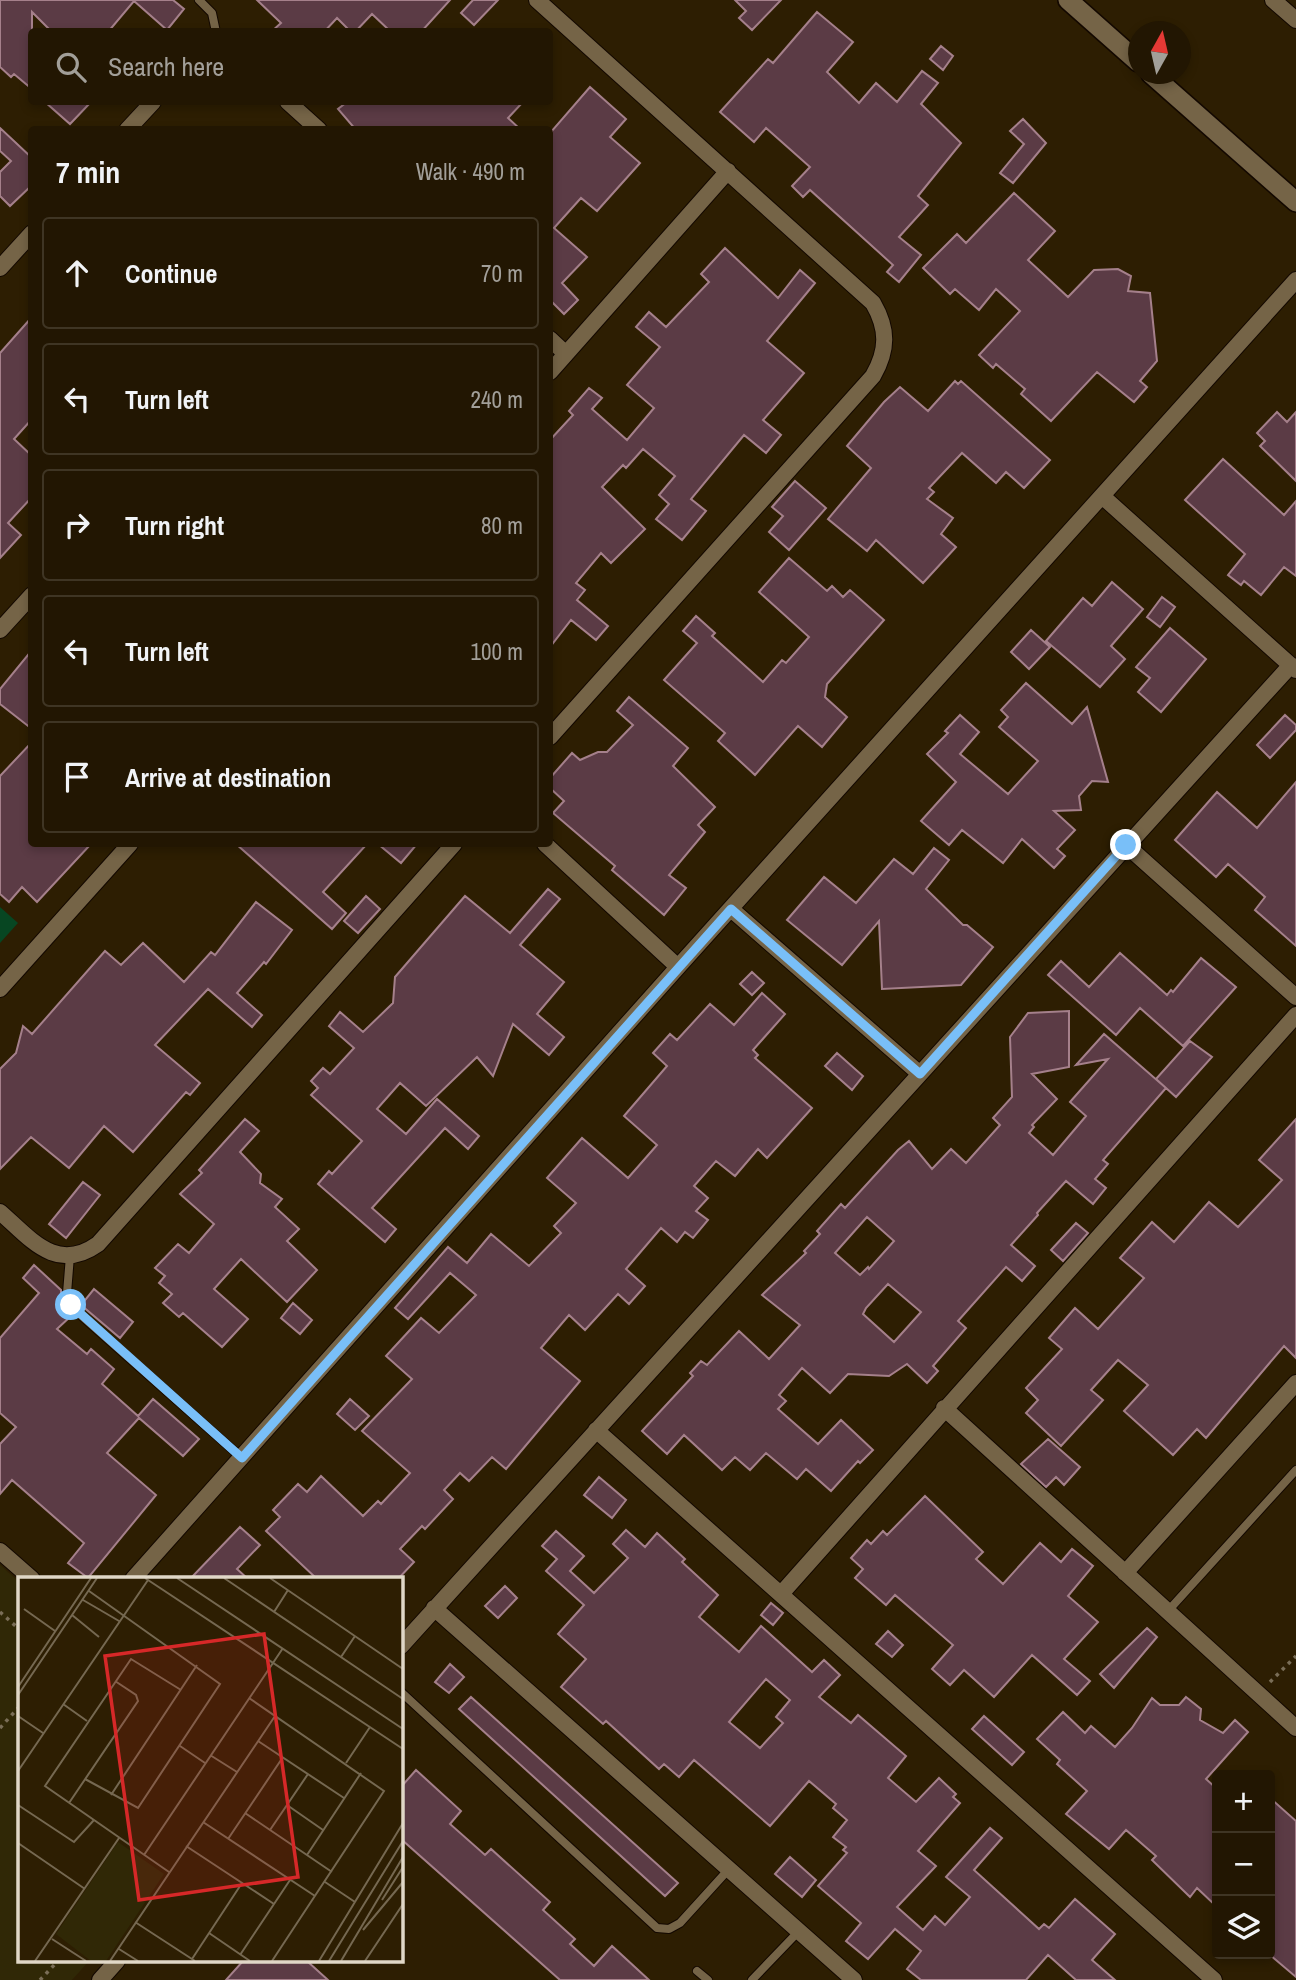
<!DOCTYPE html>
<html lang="en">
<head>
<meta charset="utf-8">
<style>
	:root { --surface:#221602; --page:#2a1f0c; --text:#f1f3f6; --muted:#a29f99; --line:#3f3524 }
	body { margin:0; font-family:"Archivo Narrow",sans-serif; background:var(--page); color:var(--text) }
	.controls { position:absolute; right:21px; bottom:21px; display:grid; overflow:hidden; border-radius:7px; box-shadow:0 4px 10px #0003 }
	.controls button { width:63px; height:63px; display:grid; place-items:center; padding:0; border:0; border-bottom:2px solid var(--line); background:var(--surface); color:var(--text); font:35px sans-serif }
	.compass { position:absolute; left:1128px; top:21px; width:63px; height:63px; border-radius:50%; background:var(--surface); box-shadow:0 4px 10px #0003; rotate:8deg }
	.stop { position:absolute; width:21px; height:21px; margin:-16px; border:5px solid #79bff8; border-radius:50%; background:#fff }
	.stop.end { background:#79bff8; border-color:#fff; box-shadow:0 2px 7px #0008 }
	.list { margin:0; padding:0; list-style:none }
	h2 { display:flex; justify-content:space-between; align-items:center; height:91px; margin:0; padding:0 28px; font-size:30px }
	h2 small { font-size:23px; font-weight:400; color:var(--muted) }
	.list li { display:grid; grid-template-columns:46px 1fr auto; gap:21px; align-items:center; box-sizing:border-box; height:112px; margin:0 14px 14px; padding:0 14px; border:2px solid var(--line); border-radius:7px }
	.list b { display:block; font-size:26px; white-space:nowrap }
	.list em { font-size:23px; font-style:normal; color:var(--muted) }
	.icon { flex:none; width:38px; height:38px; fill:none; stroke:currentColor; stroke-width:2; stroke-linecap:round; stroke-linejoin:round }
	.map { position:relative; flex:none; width:1296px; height:1980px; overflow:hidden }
	.search { position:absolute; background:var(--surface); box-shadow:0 4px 10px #0003; left:28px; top:28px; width:525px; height:77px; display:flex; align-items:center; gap:18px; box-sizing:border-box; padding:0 24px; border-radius:7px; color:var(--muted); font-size:26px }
	.panel { position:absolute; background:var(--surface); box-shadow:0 4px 10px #0003; left:28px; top:126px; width:525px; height:721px; border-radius:7px }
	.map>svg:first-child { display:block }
	.green { fill:#074622 }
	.sand { fill:#302806 }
	.building { fill:#5b3b45; stroke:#a5808b; stroke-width:2; fill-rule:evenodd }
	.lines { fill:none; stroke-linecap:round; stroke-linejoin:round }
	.service-casing { stroke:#130800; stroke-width:10 }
	.minor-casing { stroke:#130800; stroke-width:18 }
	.secondary-casing { stroke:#130800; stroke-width:22 }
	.path { stroke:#7a6e57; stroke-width:3.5; stroke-dasharray:3.5 5; stroke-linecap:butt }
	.service { stroke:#756447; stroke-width:8 }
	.minor { stroke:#756447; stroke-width:16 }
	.secondary { stroke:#756447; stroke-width:19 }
	.route { stroke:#79bff8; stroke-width:9 }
	.inset-road { fill:none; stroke:#756851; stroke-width:2 }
	.view { fill:#d62828; fill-opacity:0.15; stroke:#d62828; stroke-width:3.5 }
	.inset-edge { fill:none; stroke:#e0d7c7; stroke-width:3.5 }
</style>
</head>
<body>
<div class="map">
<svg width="1296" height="1980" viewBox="0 0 1296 1980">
	<rect width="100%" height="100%" fill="#2d1e02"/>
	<path class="green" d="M0,907L18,923L0,943Z"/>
	<path class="sand" d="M0,1565L19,1582V1961H89L72,1980H0Z"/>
	<path class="building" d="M0,0H173L184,9L167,30L134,1L108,32H52L32,12V89L14,74L11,77L0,67Z
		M257,0H450L421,32H391L372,14L355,32H351L337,18L324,32H271L281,23Z
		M473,0H498L474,25L461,13Z
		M735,0H781L752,30L739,18L746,11Z
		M817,12L853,42L827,72L859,103L876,83L897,102L922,71L938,83L921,104L961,143L918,196L928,205L899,237L921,255L899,282L887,272L893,265L810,190L803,197L792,186L810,167L766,128L754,142L720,112L768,59L773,63Z
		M941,46L953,56L943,70L930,59Z
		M590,87L626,119L610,137L640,163L597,211L581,198L554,228L587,257L562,283L578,300L564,314L550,300V133Z
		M45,102H91L70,124Z
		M347,102H523L508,118L521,130H356L338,109Z
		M1023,119L1046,143L1013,183L1000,173L1024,144L1010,131Z
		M0,128L32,158V185L10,206L0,196V172L11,161L0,151Z
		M1014,193L1055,231L1028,260L1068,297L1094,270L1118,269L1131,276L1128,291L1150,293L1157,361L1140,381L1147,387L1134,402L1097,372L1051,421L1021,394L1025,389L996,364L993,368L979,355L1020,311L996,289L979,310L955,289L950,294L923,268L957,234L966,243Z
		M725,248L778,298L800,270L815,283L767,341L804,373L763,420L781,435L766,453L744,435L691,499L706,511L682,540L656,519L669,504L659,495L675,476L643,449L626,468L623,465L602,487L645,529L611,563L601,553L576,583L585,590L577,600L608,626L596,640L571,620L550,647V440L573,415L569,411L589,388L602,398L592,409L627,440L654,408L627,385L660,347L636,327L649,312L666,327L709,282L701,274Z
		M32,317V419L14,439L32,456V497L8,523L21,535L0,558V353Z
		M955,381L958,384L961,381L1050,460L1024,488L1006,472L996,483L962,453L929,488L934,492L927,499L953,518L941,534L956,547L923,583L876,540L867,551L828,519L871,468L847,446L884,402L900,387L928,411Z
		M1277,412L1287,422L1296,412V481L1260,446L1265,441L1257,433Z
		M1223,459L1284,515L1296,501V576L1284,567L1261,595L1244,581L1241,585L1228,575L1245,554L1185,500Z
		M795,481L826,508L789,550L769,532L783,516L772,507Z
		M789,558L827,591L832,586L843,597L850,590L884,620L827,684L825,697L847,717L822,747L798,726L755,775L718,741L725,733L664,680L697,643L683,631L696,616L715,633L712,636L763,682L782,660L786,663L809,637L759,592Z
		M1112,582L1143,609L1111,646L1125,659L1100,687L1046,641L1083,598L1092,606Z
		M1162,597L1175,607L1160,627L1147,617Z
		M1170,628L1206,659L1161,712L1138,692L1150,678L1136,667Z
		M1031,630L1050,647L1029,669L1011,652Z
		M32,650V729L0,704V689Z
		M1026,683L1072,724L1087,707L1108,782L1092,781L1079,796L1081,810L1054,811L1075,830L1057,849L1065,856L1054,868L1022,839L1003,863L962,830L949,845L921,821L956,782L927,754L948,733L945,731L960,715L979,732L960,754L1008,794L1038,761L999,727L1008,717L1001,710Z
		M629,697L688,748L673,766L715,807L698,825L705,832L669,875L686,888L664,915L612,870L615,866L553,813L564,801L550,788V778L572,753L580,760L598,752H607L633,725L617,711Z
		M1285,715L1296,725V730L1270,758L1257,745Z
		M32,742V844H91L37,902L22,887L9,902L0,894V776Z
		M1296,782V946L1255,910L1265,897L1228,864L1216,877L1175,840L1217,792L1257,828Z
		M236,844H367L323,892L346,913L332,929Z
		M378,844H417L401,863Z
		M934,848L949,860L926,889L963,925H967L993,947L961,985L882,989L879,921L842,965L787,920L824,877L856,903L894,859L913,874Z
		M548,889L560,899L520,945L564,982L537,1014L564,1037L549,1055L513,1024L493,1076L477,1057L426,1106L400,1083L377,1109L406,1134L437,1099L479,1136L468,1149L445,1128L372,1208L396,1229L385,1242L318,1184L329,1171L332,1174L362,1141L311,1095L318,1088L311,1081L323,1068L330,1074L354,1048L329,1026L340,1012L363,1032L393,1003L395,977L465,896L510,933Z
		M366,896L380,909L358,933L344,921Z
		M256,902L292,930L266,964L264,962L237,993L262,1015L252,1027L208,989L155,1045L200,1083L190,1095L186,1092L133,1152L104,1126L69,1168L31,1137L0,1169V1069L16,1053L23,1026L32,1034L105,951L121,965L143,943L184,982L211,952L215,955Z
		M1120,953L1167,995L1171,990L1173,992L1201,958L1236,987L1183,1046L1140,1008L1116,1035L1048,975L1061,961L1089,987Z
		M752,972L764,983L752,995L740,984Z
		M762,993L785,1014L753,1050L758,1055L755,1058L812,1108L767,1158L758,1149L735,1176L716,1161L694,1186L708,1198L696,1211L708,1220L693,1238L685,1232L677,1242L661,1228L626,1269L645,1286L629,1304L618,1294L585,1330L569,1315L541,1348L580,1381L506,1469L492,1457L469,1481L460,1473L444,1490L453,1499L425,1529L422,1526L400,1549L414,1562L398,1579H317L266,1531L280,1517L273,1510L298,1484L307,1492L321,1476L363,1516L378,1501L381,1504L410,1473L362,1431L412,1379L386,1356L421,1318L439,1333L476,1295L450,1273L408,1319L395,1308L448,1247L467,1263L491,1234L529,1266L561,1233L554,1226L576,1203L547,1178L582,1138L628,1178L657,1145L624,1116L667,1066L653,1053L670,1034L677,1040L710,1004L734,1025Z
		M1069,1011V1067L1032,1074L1057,1099L1032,1125L1034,1127L1029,1133L1053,1155L1086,1116L1070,1102L1108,1059L1076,1065L1104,1034L1166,1088L1103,1160L1108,1164L1095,1179L1106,1188L1093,1204L1066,1181L1037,1213L1038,1215L1011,1245L1035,1266L1022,1281L1006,1267L958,1321L966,1328L933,1366L938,1371L927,1383L907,1364L889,1376L848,1374L830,1393L802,1368L779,1395L786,1401L778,1409L818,1444L841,1420L873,1450L860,1463L858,1461L831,1491L806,1469L797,1479L766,1453L750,1470L735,1457L722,1470L684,1435L667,1454L642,1431L693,1376L690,1373L701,1361L707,1365L739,1331L769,1359L800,1325L762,1295L806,1253L804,1251L820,1234L817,1231L841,1204L845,1208L898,1150L909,1141L932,1169L951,1149L966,1163L1000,1125L993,1118L1012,1097L1010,1037L1028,1013ZM867,1217L894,1241L869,1269L868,1267L860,1275L835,1253ZM888,1284L921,1312L894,1342L863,1314L866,1308Z
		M1190,1041L1212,1057L1176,1097L1156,1079Z
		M837,1053L863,1076L852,1090L825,1066Z
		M245,1119L259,1131L240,1152L261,1174L260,1183L282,1199L275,1207L299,1229L287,1241L317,1270L287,1302L241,1259L214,1289L248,1319L222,1347L183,1313L179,1317L163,1303L172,1294L159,1283L165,1276L155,1268L178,1244L189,1253L214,1224L180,1194L202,1173L199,1170Z
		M1296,1119V1358L1284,1346L1206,1438L1197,1429L1173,1455L1124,1411L1148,1385L1118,1360L1091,1390L1103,1400L1061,1446L1026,1413L1038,1400L1026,1388L1062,1349L1049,1338L1075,1308L1098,1329L1144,1278L1120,1258L1152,1222L1174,1242L1209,1202L1238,1227L1282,1180L1259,1160Z
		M83,1182L100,1195L66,1238L49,1224Z
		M1076,1223L1088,1233L1063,1261L1051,1250Z
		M34,1265L61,1290V1296L71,1316L57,1329L87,1354L91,1349L114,1369L102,1384L138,1416L153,1399L199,1439L183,1456L139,1418L107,1453L156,1495L88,1578L68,1563L84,1543L12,1480L0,1494V1444L16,1427L0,1413V1338L39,1293L23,1278Z
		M94,1289L133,1322L120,1338L81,1305Z
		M293,1303L312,1320L300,1334L281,1318Z
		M350,1399L369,1416L355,1430L337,1414Z
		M1048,1439L1080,1467L1064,1485L1056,1477L1046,1487L1021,1464Z
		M599,1477L626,1500L612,1518L584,1495Z
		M925,1496L983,1552L976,1559L1003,1584L1040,1543L1061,1562L1072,1549L1093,1566L1068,1596L1098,1622L1064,1659L1090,1681L1077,1695L1032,1655L994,1697L964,1670L950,1685L932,1669L953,1645L895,1595L886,1605L855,1578L863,1569L851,1558L867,1540L871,1544L883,1531L887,1535Z
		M240,1527L260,1545L237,1569L248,1579H190Z
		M626,1530L645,1547L657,1533L685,1559L682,1562L718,1595L699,1617L739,1652L761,1626L812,1672L824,1660L840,1675L819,1697L851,1723L858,1715L906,1756L888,1778L916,1802L939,1778L956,1794L953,1797L960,1803L918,1851L936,1866L897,1907L923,1930L935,1916L945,1925L970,1897L946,1877L990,1828L1002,1838L974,1870L1039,1929L1044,1924L1049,1928L1075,1899L1115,1934L1092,1960L1115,1980H1076L1048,1955L1026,1980H921L907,1969L921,1951L895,1929L868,1959L846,1941L861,1923L818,1886L847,1853L843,1850L846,1847L833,1837L847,1820L833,1808L836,1804L809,1781L770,1826L694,1760L679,1777L664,1764L659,1769L606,1721L603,1724L561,1687L586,1659L558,1634L584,1605L546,1571L557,1559L542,1546L556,1531L584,1556L570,1571L594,1593L628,1558L613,1544ZM766,1679L790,1700L776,1717L783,1723L760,1748L729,1722Z
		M505,1586L517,1598L498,1618L485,1606Z
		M771,1603L783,1613L773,1625L761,1615Z
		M1147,1628L1157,1637L1114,1688L1100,1674Z
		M888,1631L903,1645L892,1657L876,1644Z
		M450,1664L464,1677L449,1693L435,1682Z
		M471,1697L678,1883L665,1896L459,1709Z
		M1186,1697L1201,1709L1200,1720L1223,1733L1235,1720L1248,1732L1206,1779L1217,1789V1907L1197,1888L1190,1897L1152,1860L1156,1856L1126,1830L1109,1849L1066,1814L1087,1791L1057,1764L1060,1760L1037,1739L1063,1712L1085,1733L1091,1726L1115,1747L1132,1728L1152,1698L1160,1705H1179Z
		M984,1716L1024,1752L1012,1765L972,1729Z
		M416,1770L461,1811L450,1824L485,1855L491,1849L550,1902L543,1910L575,1939L570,1944L594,1966L612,1946L649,1980H560L401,1839V1787Z
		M1270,1798L1296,1821V1977L1270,1955Z
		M790,1857L816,1880L802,1897L775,1874Z
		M243,1961H307L328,1980H226Z"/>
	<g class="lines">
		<defs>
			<path id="service" d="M199,0L212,13L216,32
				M70,1256L67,1293L75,1310L242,1458
				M1167,1612L1296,1470
				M401,1692L657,1928L669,1929L680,1923L729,1869
				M697,1971L708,1980
				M752,1980L799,1931"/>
			<path id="minor" d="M537,0L873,303C888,329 888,350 873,376L550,737
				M1273,0L1296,20
				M288,102L319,130
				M127,130L153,102
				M0,268L32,233
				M550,339L566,354
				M550,372L728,171
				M1102,496L1296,670
				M0,630L32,595
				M545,844L678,967
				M1126,845L1296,997
				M731,909L920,1074
				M0,989L130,844
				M0,1212C30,1238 56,1274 98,1244L454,844
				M944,1408L1296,1728
				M596,1430L1214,1980
				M0,1551L32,1579
				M1125,1573L1296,1383
				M133,1579L678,967L1296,280
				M781,1594L1296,1015
				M434,1608L854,1980
				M401,1646L1291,665
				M100,1980L117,1961"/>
			<path id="secondary" d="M1068,0L1138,62
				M1151,74L1296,202"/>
		</defs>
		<use href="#service" class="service-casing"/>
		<use href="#minor" class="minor-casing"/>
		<use href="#secondary" class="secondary-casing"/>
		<path class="path" d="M0,1612L19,1629
			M1270,1682L1296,1656
			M0,1728L19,1707
			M40,1980L58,1961"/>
		<use href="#service" class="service"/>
		<use href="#minor" class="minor"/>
		<use href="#secondary" class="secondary"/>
	</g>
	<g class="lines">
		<path class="route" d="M71,1305L242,1458L731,909L920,1074L1126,845"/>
	</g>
	<g transform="translate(18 1577)">
		<rect width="385" height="385" fill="#2d1e02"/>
		<path d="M100,265L146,297L88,384H73L38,357Z" fill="#302806"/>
		<path class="inset-road" d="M127,1L385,172M159,1L385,152M206,1L385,122M252,1L385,92M65,23L101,44M6,32L37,54M256,35L270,13M54,38L81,60M323,80L337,59M0,110L73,1M0,118L79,1M231,121L366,214L254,384M45,127L69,144M0,139L25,156M240,164L326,221M162,169L187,186M192,178L219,195M328,186L352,150M0,194L130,3M67,202L120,231L202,107L71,14M93,218L179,88M51,226L120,124L118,118L97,104M0,228L56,265L76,243M269,228L305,253M227,236L314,295M185,245L297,319M252,253L290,197M210,262L265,180M0,266L67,312M168,269L256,327M126,278L265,71M289,278L343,196M151,295L27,209L113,82L163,113M307,305L337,325M364,323L385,290M117,345L177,384M345,353L385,305M191,356L232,384M34,362L68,384M101,372L120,384M222,378L272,303M174,382L224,306M17,384L101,261M92,384L257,139M301,384L385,246M311,384L385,264M323,384L385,280M347,384L385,327"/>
		<path class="view" d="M246,57L280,300L121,323L87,79Z"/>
		<rect width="385" height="385" class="inset-edge"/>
	</g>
</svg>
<div class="controls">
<button>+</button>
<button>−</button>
<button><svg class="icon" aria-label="layers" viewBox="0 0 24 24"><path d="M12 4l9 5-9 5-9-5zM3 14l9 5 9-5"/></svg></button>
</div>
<svg class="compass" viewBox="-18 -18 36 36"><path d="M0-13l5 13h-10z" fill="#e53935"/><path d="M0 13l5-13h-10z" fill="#a29f99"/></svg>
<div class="stop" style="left:71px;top:1305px"></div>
<div class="stop end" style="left:1126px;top:845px"></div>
<div class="search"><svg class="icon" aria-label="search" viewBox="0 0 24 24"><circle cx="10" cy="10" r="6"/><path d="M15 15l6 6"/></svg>Search here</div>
<section class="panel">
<h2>7 min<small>Walk · 490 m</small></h2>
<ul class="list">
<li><svg class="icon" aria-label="ahead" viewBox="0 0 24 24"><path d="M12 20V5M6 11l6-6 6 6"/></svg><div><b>Continue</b></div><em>70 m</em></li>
<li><svg class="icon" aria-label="left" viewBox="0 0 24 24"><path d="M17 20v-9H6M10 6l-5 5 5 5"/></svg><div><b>Turn left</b></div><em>240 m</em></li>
<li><svg class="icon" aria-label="right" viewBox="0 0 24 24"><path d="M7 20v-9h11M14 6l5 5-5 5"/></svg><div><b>Turn right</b></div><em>80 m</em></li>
<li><svg class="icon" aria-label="left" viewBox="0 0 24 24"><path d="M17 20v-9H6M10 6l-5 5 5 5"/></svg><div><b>Turn left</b></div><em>100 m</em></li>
<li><svg class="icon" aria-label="arrive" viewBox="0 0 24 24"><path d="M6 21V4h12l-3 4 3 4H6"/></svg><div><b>Arrive at destination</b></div></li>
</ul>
</section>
</div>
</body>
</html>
